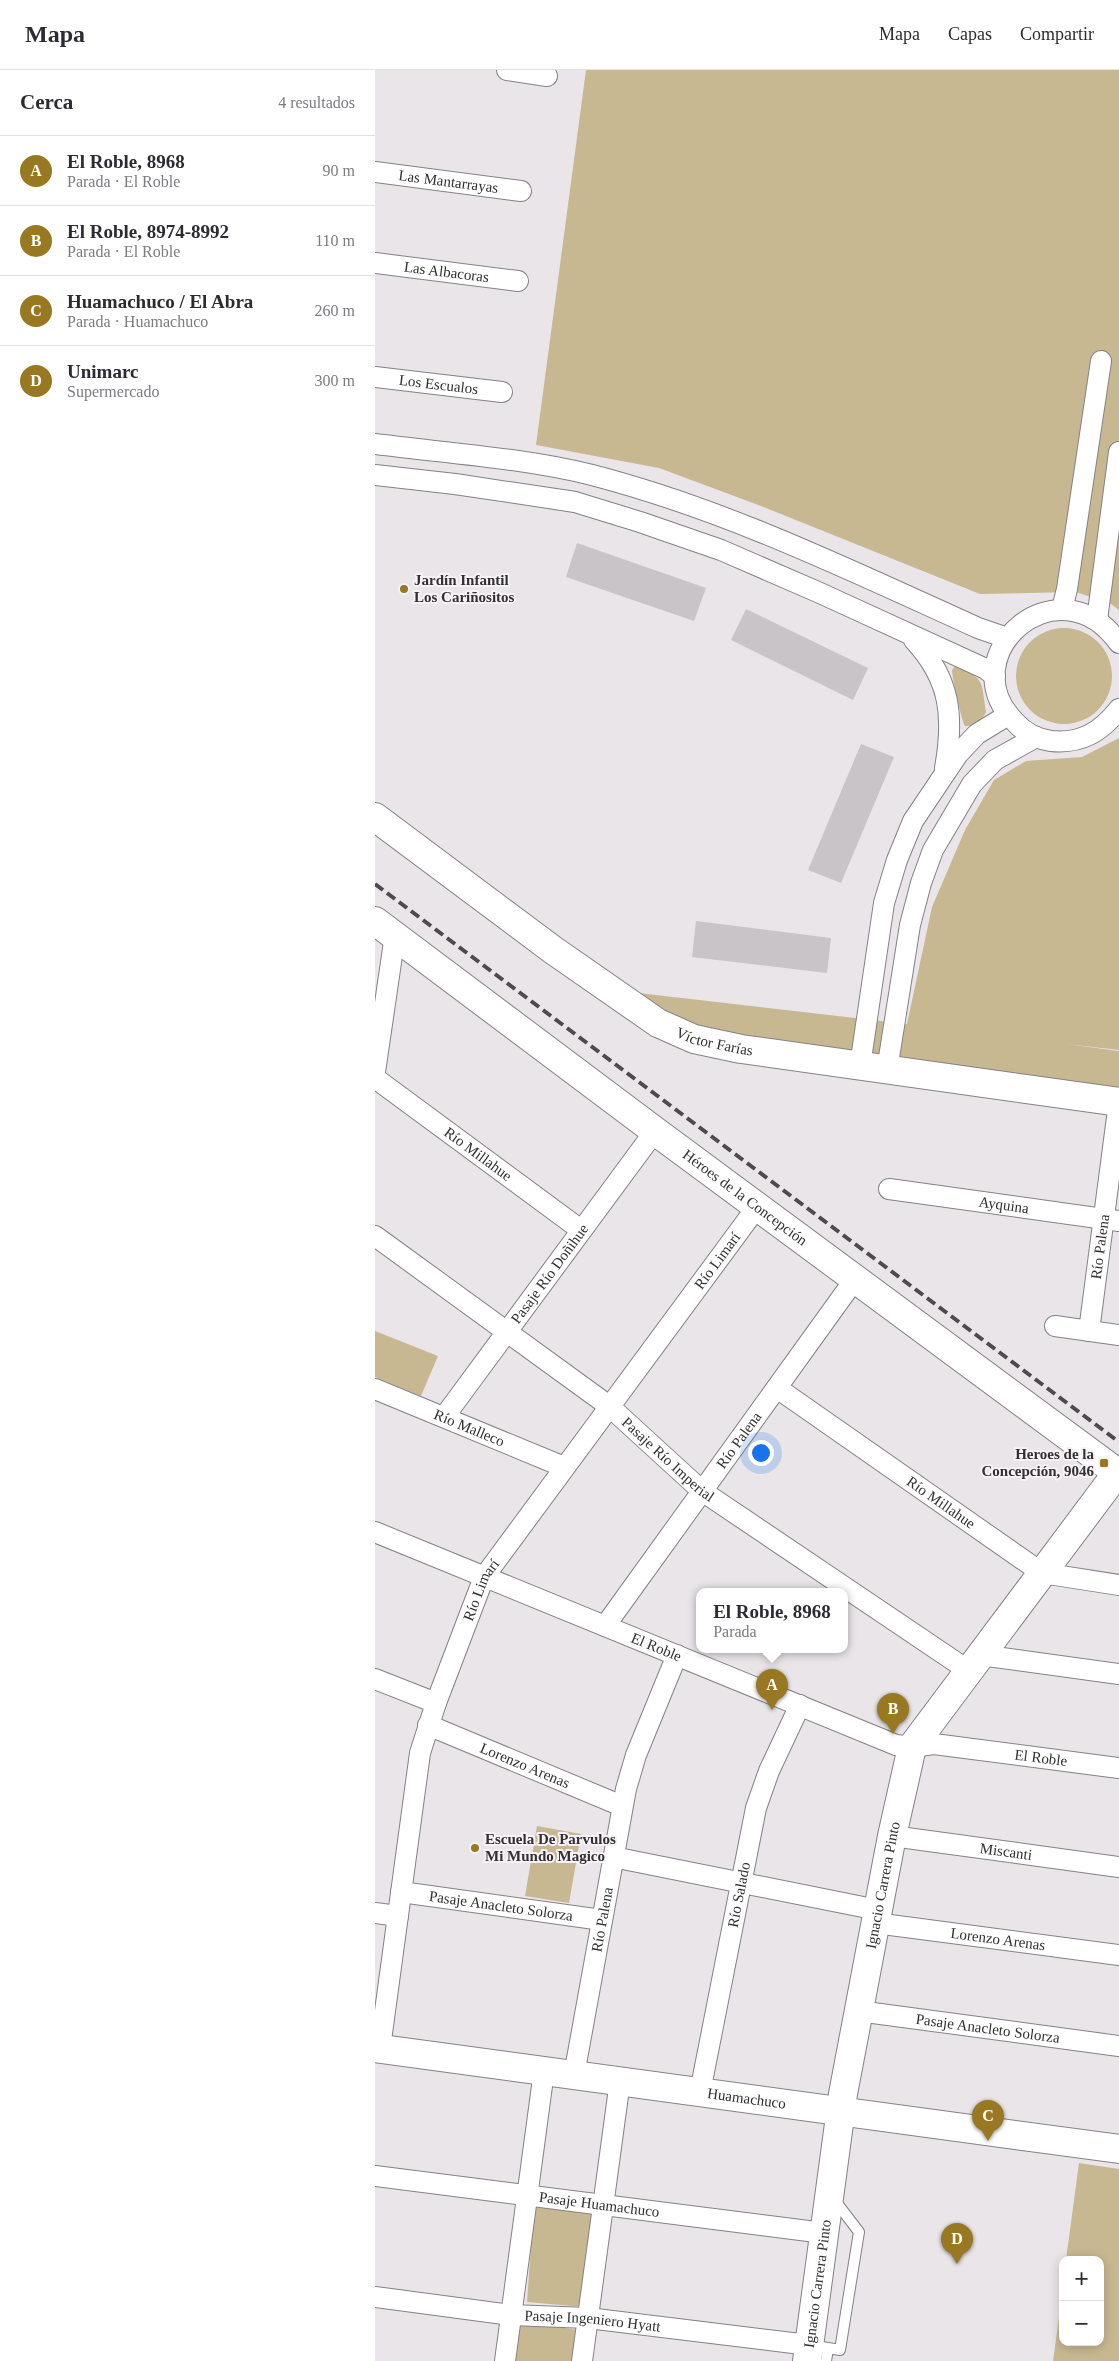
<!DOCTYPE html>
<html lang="es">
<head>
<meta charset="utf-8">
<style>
	:root { --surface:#fff; --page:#f7f7f7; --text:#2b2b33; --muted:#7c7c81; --line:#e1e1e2; --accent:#987921 }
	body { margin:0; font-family:Georgia,serif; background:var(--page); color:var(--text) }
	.controls { position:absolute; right:15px; bottom:15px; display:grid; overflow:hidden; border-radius:10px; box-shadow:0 2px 12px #0003 }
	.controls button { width:45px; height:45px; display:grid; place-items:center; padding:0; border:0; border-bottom:1px solid var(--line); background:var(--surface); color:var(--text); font:25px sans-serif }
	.you { position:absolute; left:385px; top:1382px; width:18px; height:18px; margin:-12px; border:4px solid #fff; border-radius:50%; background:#1a73e8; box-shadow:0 0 0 8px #1a73e833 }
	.badge { display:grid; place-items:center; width:32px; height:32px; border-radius:50%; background:var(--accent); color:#fff; font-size:16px; font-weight:700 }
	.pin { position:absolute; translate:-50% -41px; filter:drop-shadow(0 1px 2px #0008) }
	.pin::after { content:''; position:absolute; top:26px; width:18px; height:15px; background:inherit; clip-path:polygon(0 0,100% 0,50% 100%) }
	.popup { position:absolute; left:321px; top:1518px; width:152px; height:65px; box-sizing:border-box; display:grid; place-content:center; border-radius:10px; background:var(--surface); filter:drop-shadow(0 1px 4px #0005); font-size:16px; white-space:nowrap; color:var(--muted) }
	.popup b { font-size:19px; color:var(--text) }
	.popup::after { content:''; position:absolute; left:50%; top:100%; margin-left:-10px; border:10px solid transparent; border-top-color:var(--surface) }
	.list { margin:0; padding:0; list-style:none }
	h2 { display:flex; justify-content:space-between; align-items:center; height:65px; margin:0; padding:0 20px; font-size:21px }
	h2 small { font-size:16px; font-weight:400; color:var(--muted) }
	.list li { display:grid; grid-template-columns:32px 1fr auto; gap:15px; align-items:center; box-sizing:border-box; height:70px; padding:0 20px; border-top:1px solid var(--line) }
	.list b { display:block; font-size:19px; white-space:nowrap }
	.list p { margin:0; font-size:16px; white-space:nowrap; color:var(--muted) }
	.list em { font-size:16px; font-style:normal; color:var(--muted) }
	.map { position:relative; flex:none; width:744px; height:2291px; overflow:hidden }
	header { display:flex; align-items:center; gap:30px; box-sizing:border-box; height:70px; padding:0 25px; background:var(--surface); border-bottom:1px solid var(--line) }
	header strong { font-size:24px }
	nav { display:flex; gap:28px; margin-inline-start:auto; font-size:18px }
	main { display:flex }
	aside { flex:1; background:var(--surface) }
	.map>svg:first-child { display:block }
	.green { fill:#c8b892 }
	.building { fill:#c8c4c8 }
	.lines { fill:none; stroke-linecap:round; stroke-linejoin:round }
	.lane-casing { stroke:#858185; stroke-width:12 }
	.street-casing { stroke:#858185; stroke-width:22 }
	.secondary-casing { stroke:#858185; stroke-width:30 }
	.lane { stroke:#fff; stroke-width:10 }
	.street { stroke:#fff; stroke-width:20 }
	.secondary { stroke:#fff; stroke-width:28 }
	.rail { stroke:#4d4a4d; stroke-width:4; stroke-dasharray:10 5; stroke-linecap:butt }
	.poi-dot { fill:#987921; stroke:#f7f2f6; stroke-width:2 }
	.labels { text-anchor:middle; stroke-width:4; stroke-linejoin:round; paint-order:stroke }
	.street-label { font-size:15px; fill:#323032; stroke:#f7f2f6 }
	.poi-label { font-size:15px; font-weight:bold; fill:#323032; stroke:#f7f2f6; text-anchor:start }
</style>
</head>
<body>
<header>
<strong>Mapa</strong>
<nav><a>Mapa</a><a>Capas</a><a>Compartir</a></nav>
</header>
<main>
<aside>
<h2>Cerca<small>4 resultados</small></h2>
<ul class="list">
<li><span class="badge">A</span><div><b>El Roble, 8968</b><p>Parada · El Roble</p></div><em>90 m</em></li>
<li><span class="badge">B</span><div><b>El Roble, 8974-8992</b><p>Parada · El Roble</p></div><em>110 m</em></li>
<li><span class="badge">C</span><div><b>Huamachuco / El Abra</b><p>Parada · Huamachuco</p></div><em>260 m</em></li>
<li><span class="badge">D</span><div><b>Unimarc</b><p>Supermercado</p></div><em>300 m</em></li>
</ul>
</aside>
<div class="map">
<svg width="744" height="2291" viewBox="0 0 744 2291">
	<rect width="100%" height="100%" fill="#e9e5e9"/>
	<path class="green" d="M211,0H744V540L736,534L701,522L605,524L386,436L284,398L161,375Z
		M641 606a48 48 0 1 1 96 0a48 48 0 1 1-96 0Z
		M580,596C611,609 606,611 611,642C609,649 597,657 590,656C587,653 577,607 577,600Z
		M744,668V980L691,974L744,981V1020L473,984L301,955L255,922L532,954L557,837L590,760L619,710L651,691L707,687Z
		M0,1261L63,1286L46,1326L0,1307Z
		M162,1756L206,1764L194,1833L150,1826Z
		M704,2093L744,2099V2291H678L688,2219V2272H725V2190H691Z
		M159,2135L218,2143L209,2237L152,2232Z
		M145,2251L203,2260L200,2291H140Z"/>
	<path class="building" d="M202,473L331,518L319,551L191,507Z
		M371,539L493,598L478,630L356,570Z
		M486,674L519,687L466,813L433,800Z
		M321,851L456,868L452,903L317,887Z"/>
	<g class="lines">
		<defs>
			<path id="lane" d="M435,2275L465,2280L484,2162L458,2128
				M451,2291L453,2279"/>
			<g id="street">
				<path d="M132,0L172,6"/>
				<path id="s1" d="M0,102L146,121"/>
				<path id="s2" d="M0,193L143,211"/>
				<path id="s3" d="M0,307L127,322"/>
				<path d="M0,374C70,383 149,388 217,405C352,440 477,501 603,558L632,568"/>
				<path d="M0,405L80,414L200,432L265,452L346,480L445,523L611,599L620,606"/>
				<path d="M687,539L692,519L726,291"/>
				<path d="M722,550L744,382"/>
				<path d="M539,570C576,610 579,647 570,698"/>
				<path d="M744,573C683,488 574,586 640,652C649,662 662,669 676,671C706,674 726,662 744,639"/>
				<path d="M485,996L509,833L522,790L538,751L583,684L602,664L633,645"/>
				<path d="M512,1000L535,855L546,813L558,780L597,714L620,690L661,667"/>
				<path d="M0,1002L20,865"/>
				<path id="s4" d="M0,1008L206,1160"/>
				<path id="s5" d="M514,1119L744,1151"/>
				<path id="s6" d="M0,1166L234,1336L327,1421L594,1601"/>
				<path d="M680,1256L744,1265"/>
				<path id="s7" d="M714,1261L744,1032"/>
				<path id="s8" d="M402,1318L667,1503L744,1515"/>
				<path id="s9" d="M0,1319L189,1397"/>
				<path id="s10" d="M69,1347L280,1061"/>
				<path id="s11" d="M0,1462L521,1675L537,1677L559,1674L744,1698"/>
				<path id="s12" d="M230,1556L480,1209"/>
				<path d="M605,1585L744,1604"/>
				<path d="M0,1609L61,1633"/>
				<path id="s13" d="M53,1655L247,1736"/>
				<path id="s14" d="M517,1766L744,1797"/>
				<path d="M238,1787L503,1840"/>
				<path id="s15" d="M26,1822L227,1850"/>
				<path d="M0,1843L23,1846"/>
				<path id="s16" d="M500,1853L744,1885"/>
				<path id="s17" d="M483,1941L744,1976"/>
				<path id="s18" d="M5,1978L45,1683L61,1633L109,1507L382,1137"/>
				<path id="s19" d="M199,2005L251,1719L261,1685L302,1585"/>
				<path id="s20" d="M325,2022L381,1738L394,1701L425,1635"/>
				<path id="s21" d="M0,2106L449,2163"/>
				<path id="s22" d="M0,2227L136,2245L213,2248L434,2275"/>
				<path d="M130,2291L169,2001"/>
				<path d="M207,2291L245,2011"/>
			</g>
			<g id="secondary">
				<path id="s23" d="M0,747L178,880L283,953L319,969L366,979L744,1032"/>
				<path id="s24" d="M0,851L280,1061L744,1404"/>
				<path id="s25" d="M0,1978L744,2079"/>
				<path id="s26" d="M432,2291L468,2024L517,1766L537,1677L742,1403"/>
			</g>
		</defs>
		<use href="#lane" class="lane-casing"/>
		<use href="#street" class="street-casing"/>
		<use href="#secondary" class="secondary-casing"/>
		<use href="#lane" class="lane"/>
		<use href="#street" class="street"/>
		<use href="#secondary" class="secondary"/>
		<path class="rail" d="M0,814L744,1372"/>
	</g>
	<g class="poi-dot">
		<circle cx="29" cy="519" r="5"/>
		<rect x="724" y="1388" width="10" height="10" rx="2.5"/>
		<circle cx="100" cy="1778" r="5"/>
	</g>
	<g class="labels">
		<g class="street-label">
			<text dy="5" stroke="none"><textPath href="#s1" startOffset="74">Las Mantarrayas</textPath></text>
			<text dy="5" stroke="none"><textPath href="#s2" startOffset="72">Las Albacoras</textPath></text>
			<text dy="5" stroke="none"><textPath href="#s3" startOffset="64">Los Escualos</textPath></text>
			<text dy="5" stroke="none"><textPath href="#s23" startOffset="410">Víctor Farías</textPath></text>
			<text dy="5" stroke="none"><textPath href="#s4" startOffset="128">Río Millahue</textPath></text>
			<text dy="5" stroke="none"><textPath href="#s24" startOffset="462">Héroes de la Concepción</textPath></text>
			<text dy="5" stroke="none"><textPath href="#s5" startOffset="116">Ayquina</textPath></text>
			<text dy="5" stroke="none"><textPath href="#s7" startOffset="85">Río Palena</textPath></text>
			<text dy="5" stroke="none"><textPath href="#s18" startOffset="878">Río Limarí</textPath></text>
			<text dy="5" stroke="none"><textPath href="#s10" startOffset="178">Pasaje Río Doñihue</textPath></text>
			<text dy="5" stroke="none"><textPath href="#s9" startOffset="102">Río Malleco</textPath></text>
			<text dy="5" stroke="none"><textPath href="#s12" startOffset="229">Río Palena</textPath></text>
			<text dy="5" stroke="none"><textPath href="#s6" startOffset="369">Pasaje Río Imperial</textPath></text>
			<text dy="5" stroke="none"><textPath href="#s8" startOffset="200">Río Millahue</textPath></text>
			<text dy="5" stroke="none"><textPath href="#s18" startOffset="472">Río Limarí</textPath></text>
			<text dy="5" stroke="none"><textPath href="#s11" startOffset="304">El Roble</textPath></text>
			<text dy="5" stroke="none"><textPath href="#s11" startOffset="709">El Roble</textPath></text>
			<text dy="5" stroke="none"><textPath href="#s13" startOffset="105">Lorenzo Arenas</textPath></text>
			<text dy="5" stroke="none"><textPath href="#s14" startOffset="115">Miscanti</textPath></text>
			<text dy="5" stroke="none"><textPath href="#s26" startOffset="482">Ignacio Carrera Pinto</textPath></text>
			<text dy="5" stroke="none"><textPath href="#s20" startOffset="201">Río Salado</textPath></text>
			<text dy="5" stroke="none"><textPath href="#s15" startOffset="101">Pasaje Anacleto Solorza</textPath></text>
			<text dy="5" stroke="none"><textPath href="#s19" startOffset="158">Río Palena</textPath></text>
			<text dy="5" stroke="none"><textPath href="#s16" startOffset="124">Lorenzo Arenas</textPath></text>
			<text dy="5" stroke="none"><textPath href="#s17" startOffset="131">Pasaje Anacleto Solorza</textPath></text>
			<text dy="5" stroke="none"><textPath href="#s25" startOffset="375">Huamachuco</textPath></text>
			<text dy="5" stroke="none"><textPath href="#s21" startOffset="226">Pasaje Huamachuco</textPath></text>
			<text dy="5" stroke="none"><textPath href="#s26" startOffset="78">Ignacio Carrera Pinto</textPath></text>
			<text dy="5" stroke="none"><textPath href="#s22" startOffset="219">Pasaje Ingeniero Hyatt</textPath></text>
		</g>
		<g class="poi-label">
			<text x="39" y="515">Jardín Infantil<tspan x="39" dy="17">Los Cariñositos</tspan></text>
			<text x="719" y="1389" text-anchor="end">Heroes de la<tspan x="719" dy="17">Concepción, 9046</tspan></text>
			<text x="110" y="1774">Escuela De Parvulos<tspan x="110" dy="17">Mi Mundo Magico</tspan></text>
		</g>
	</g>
</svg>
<div class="controls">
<button>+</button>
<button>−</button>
</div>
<div class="you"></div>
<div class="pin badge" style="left:397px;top:1640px">A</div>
<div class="popup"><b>El Roble, 8968</b>Parada</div>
<div class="pin badge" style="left:518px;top:1664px">B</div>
<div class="pin badge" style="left:613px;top:2071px">C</div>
<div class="pin badge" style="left:582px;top:2194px">D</div>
</div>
</main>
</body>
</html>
